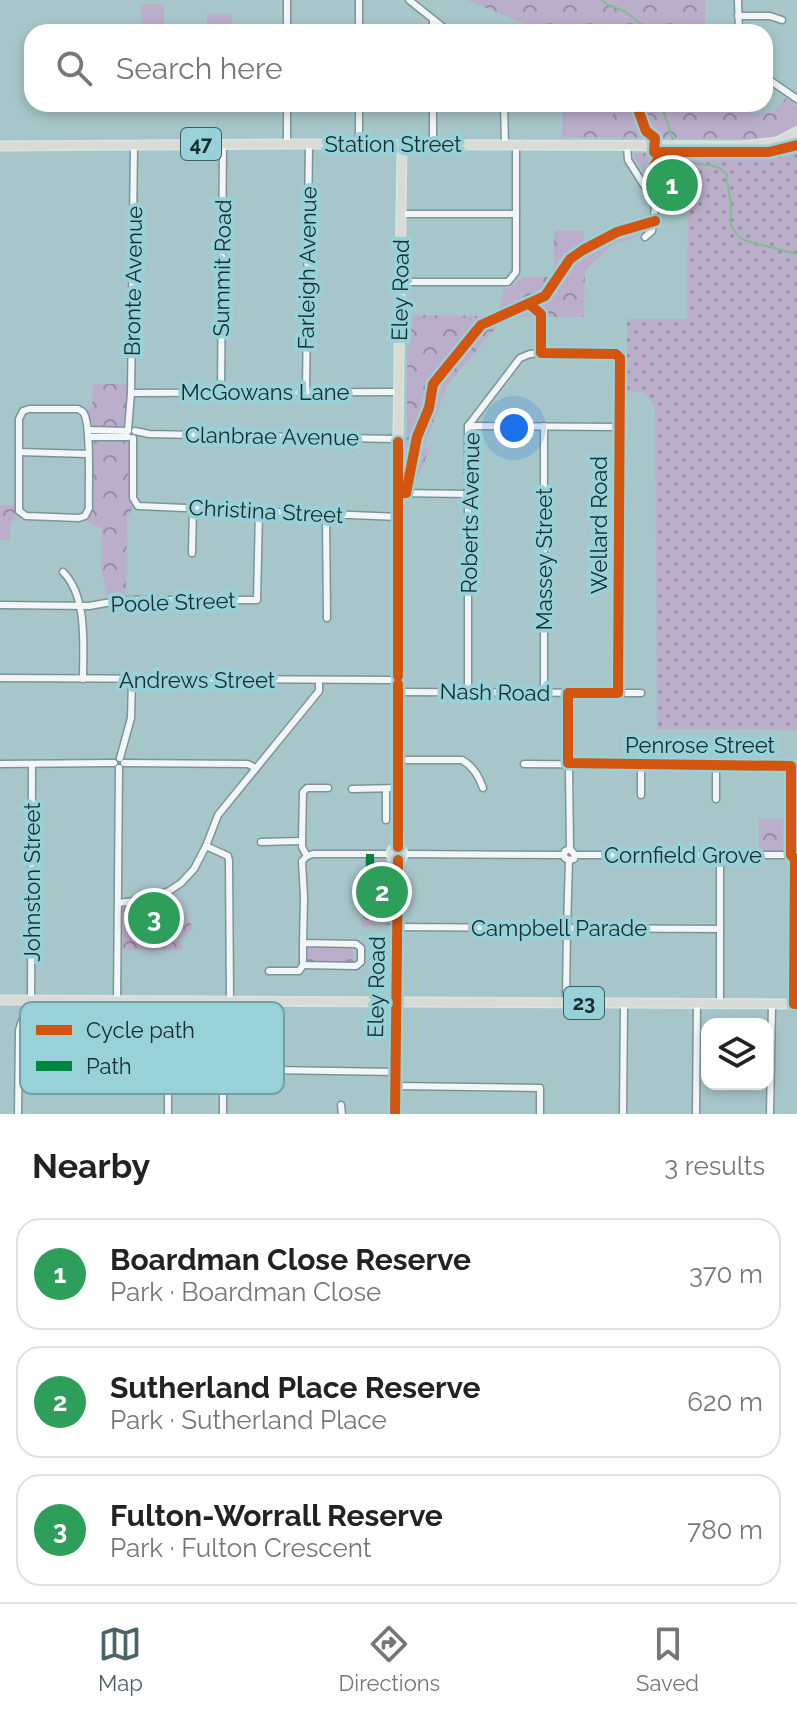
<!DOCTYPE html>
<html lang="en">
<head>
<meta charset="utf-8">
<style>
  body { margin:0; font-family:Raleway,sans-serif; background:#f6f6f6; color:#222 }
  .controls { position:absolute; right:24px; bottom:24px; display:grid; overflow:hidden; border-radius:16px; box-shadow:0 4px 12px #0003 }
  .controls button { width:72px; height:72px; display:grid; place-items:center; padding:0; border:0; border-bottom:2px solid #e0e0e0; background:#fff; color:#222; font:40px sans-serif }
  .you { position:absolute; left:514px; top:428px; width:28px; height:28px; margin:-20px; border:6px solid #fff; border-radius:50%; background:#1a73e8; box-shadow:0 0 0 12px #1a73e833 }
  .badge { display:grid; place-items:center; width:52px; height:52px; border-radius:50%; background:#496366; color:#fff; font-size:26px; font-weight:700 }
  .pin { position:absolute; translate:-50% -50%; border:4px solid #fff; box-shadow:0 2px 8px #0006 }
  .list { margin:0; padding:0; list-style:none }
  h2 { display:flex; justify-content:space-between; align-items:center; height:104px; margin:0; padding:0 32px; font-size:34px }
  h2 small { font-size:26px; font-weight:400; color:#767676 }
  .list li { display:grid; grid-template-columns:52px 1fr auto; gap:24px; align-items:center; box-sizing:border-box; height:112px; margin:0 16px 16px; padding:0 16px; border:2px solid #e0e0e0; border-radius:24px }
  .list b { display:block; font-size:30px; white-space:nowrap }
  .list p { margin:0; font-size:26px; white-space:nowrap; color:#767676 }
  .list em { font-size:26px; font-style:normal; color:#767676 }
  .icon { flex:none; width:44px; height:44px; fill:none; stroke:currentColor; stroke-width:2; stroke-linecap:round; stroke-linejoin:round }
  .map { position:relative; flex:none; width:797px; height:1114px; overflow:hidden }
  .search { position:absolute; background:#fff; box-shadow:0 4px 12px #0003; left:24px; right:24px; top:24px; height:88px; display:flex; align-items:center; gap:20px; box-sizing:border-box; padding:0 28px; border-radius:24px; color:#767676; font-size:30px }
  .sheet { height:488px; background:#fff }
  nav { display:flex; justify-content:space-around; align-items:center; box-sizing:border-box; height:112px; border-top:2px solid #e0e0e0; background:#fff; font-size:22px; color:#767676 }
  nav a { display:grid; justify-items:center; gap:4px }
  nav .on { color:#496366 }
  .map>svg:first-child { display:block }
</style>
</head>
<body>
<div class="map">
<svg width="797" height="1114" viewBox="0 0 797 1114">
  <defs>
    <pattern id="grass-dots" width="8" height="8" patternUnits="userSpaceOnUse" patternTransform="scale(2)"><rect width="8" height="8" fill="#baaeca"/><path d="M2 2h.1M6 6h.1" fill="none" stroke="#968ea4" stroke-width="1.8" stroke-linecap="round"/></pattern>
    <pattern id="park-crowns" width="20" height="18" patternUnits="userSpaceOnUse" patternTransform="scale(2)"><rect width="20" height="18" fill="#baaeca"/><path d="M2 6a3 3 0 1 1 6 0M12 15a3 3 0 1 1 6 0" fill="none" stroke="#968ea4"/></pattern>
  </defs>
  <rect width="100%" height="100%" fill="#a7c6c9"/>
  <path fill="url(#grass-dots)" d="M688,153H797V730L657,729L655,406L644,393L627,391V319H687Z"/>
  <g fill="url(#park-crowns)">
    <path d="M467,0H705V32H545Z"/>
    <path d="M786,98L797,106V125L779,136L769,139L562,137V104H741L753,113H772Z"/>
    <path d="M636,153H688V212L665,217L663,204L657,187L635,159L634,155Z"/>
    <path d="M652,213C649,225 642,226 638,236L612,245L585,271L584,317H505L448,384L423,448L430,449L414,485H406L408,315L497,316L504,289L515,284L522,277H551L554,265V230L584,231V243C600,244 607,232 620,225C629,219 642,217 652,213Z"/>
    <path d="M93,384H129V437L133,456L135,503L127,518L126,600L109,603L101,566L102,528L88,523V430L84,413L92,407Z"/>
    <path d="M0,505H15V521H10V540H0Z"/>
    <path d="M759,819H791V855L759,856Z"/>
    <path d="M373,860H384L391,866V925H368V927H361V918L373,917Z"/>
    <path d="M174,892L193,929L179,938L183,950H120L121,907L165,898Z"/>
    <path d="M308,946L353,947V963H307Z"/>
  </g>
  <g fill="#baaeca">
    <rect x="141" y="4" width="23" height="27"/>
    <rect x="207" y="14" width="25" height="18"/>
    <rect x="562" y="104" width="51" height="21"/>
  </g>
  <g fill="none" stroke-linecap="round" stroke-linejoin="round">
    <g stroke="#80be8e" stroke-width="2">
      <path d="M602,0L606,4L624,11L652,32"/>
      <path d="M661,104L674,143"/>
      <path d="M677,149C691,174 706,156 726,173L731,205L730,222L733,229L739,237L747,241L797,254"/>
    </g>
    <g stroke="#7c9498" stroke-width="9">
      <g id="minor">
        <path d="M287,0V32"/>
        <path d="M409,0L444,28L452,32"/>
        <path d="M738,0L739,32"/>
        <path d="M738,16H770L782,20"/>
        <path d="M359,32V0"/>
        <path d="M433,32V20"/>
        <path d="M765,77L797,99"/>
        <path d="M287,104V144"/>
        <path d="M433,104V144"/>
        <path d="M504,104L505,144"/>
        <path d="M784,139L787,147L797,145"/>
        <path d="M359,144V104"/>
        <path d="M627,145L628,160L652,198L655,208L652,231L645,237"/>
        <path d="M401,214H516"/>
        <path d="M400,282H508L516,272V144"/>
        <path d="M306,392L309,144"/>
        <path d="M131,393L399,392"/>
        <path d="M221,393L223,144"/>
        <path d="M29,409H78C79,410 82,411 83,412C92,422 88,491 89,508L85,516L79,518L26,516L19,511V419L23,411Z"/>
        <path d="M468,426L619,427"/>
        <path d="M544,426V692"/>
        <path d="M88,430L128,431"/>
        <path d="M128,430L131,393L134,144"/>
        <path d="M135,431L149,434L395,439"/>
        <path d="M89,437H128"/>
        <path d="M133,438V498L138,506L399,517"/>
        <path d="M19,452L88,454"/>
        <path d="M399,493L468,494"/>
        <path d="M326,514L327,618"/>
        <path d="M192,553L193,508"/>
        <path d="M63,572C88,597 83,646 83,679"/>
        <path d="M0,605L89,606L123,600H257L259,511"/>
        <path d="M0,678L394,680"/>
        <path d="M468,691V426L520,358L530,354L541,353L616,354L620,358L618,693"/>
        <path d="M398,692L641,693"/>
        <path d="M568,693L570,849"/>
        <path d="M120,758L131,718L132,680"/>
        <path d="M398,760H462C473,766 479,776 483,788"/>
        <path d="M124,763L248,764L255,768"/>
        <path d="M0,764L114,763"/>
        <path d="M524,764L791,766V855L795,859L794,1004"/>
        <path d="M641,764V795"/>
        <path d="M352,789L398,788"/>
        <path d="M716,799V765"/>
        <path d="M386,820V789"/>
        <path d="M261,842L302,841"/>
        <path d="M206,846L228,856L229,861L230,1001"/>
        <path d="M404,854L564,855L565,858L569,860L574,859L575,855L570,849L565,851L564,855"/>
        <path d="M575,855H791"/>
        <path d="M307,856L302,847V841L303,792L307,788H328"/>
        <path d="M307,856L313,854H391"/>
        <path d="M118,903L142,900L169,891L181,883L194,869L206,846L218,815L319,691V681"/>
        <path d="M367,915L370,913V854"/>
        <path d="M398,927L720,929"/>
        <path d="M303,943V965L356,966L361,962V948L356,944L303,943L304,897L302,861L307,856"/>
        <path d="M269,971H299L303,965"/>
        <path d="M31,1000L32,764"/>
        <path d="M117,1001L119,768"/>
        <path d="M149,1001L160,1013L172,1038"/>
        <path d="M566,1003L567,928L569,860"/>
        <path d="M720,1004V856"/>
        <path d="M175,1022L182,1017L215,1003"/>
        <path d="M168,1024V1001"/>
        <path d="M223,1049V1114"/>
        <path d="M272,1070L395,1072"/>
        <path d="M395,1086L540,1088V1114"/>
        <path d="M341,1105L342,1114"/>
        <path d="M18,1114L19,1030C24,1013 26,1008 44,1003"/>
        <path d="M168,1114V1082L172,1038L174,1033V1001"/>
        <path d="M623,1114L624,1004"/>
        <path d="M696,1114L697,1004"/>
        <path d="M770,1114L772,1004"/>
      </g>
    </g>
    <g stroke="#d7e5e7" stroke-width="11">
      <g id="major">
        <path d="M0,146L309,144L741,146L777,142L797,132"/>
        <path d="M398,436L402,144"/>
        <path d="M398,676V442"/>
        <path d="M398,847V684"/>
        <circle cx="397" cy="854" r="6"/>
        <path d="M0,1000L797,1004"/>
        <path d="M395,1114L398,860"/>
      </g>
    </g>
    <use href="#minor" stroke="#f2f6f7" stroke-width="6"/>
    <use href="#major" stroke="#dadbd5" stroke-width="8"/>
    <path stroke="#00873e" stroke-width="8" stroke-dasharray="16 8" stroke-linecap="butt" d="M367,915L370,913V854"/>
    <g stroke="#98d1d8" stroke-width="15">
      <g id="cycleway">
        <path d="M636,104L646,131L655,138L654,152H657L659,157L652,170L657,185L652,198"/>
        <path d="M657,152H769L797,145"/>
        <path d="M529,304L541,314V353L616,354L620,358L618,693H568V763L791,766V855L795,859L794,1004H797"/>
        <path d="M399,493H406L417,437L429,408L433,384L481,325L545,296L570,259L583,250L617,232L655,221"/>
        <path d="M398,676V442"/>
        <path d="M398,847V684"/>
        <path d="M395,1114L398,860"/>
      </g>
    </g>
    <use href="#cycleway" stroke="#d35510" stroke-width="10"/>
  </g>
  <g text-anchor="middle" stroke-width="8" stroke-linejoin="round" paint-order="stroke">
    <g fill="#98d1d8" stroke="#3d5f62" stroke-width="2">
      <rect x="181" y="128" width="40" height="32" rx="6"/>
      <rect x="564" y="987" width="40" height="32" rx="6"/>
    </g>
    <g font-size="20" font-weight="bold" fill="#162e30">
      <text x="201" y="151">47</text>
      <text x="584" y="1010">23</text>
    </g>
    <g font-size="22" fill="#162e30" stroke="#98d1d8">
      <text x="393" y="152">Station Street</text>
      <text transform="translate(222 268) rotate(-89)" y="8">Summit Road</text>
      <text transform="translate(307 268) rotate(-89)" y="8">Farleigh Avenue</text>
      <text transform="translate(133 281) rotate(-89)" y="8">Bronte Avenue</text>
      <text transform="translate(400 290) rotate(-89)" y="8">Eley Road</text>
      <text x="265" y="400">McGowans Lane</text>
      <text transform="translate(272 436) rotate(1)" y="8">Clanbrae Avenue</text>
      <text transform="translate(266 511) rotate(3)" y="8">Christina Street</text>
      <text transform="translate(470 513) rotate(-89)" y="8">Roberts Avenue</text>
      <text transform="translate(599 525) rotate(-90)" y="8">Wellard Road</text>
      <text transform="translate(544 559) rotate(-90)" y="8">Massey Street</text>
      <text transform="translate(173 602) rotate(-2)" y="8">Poole Street</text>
      <text x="197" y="688">Andrews Street</text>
      <text transform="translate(495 692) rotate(1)" y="8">Nash Road</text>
      <text x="700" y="753">Penrose Street</text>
      <text x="683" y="863">Cornfield Grove</text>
      <text transform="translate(32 882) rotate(-90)" y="8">Johnston Street</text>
      <text x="559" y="936">Campbell Parade</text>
      <text transform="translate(376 987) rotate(-89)" y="8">Eley Road</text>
    </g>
  </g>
  <rect x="20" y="1002" width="264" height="92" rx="12" fill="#98d1d8" stroke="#71a0a6" stroke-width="2"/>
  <rect x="36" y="1025" width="36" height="10" fill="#d35510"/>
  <rect x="36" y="1061" width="36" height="10" fill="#00873e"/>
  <g font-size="22" fill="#162e30">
    <text x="86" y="1038">Cycle path</text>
    <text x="86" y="1074">Path</text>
  </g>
</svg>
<div class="controls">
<button><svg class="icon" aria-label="layers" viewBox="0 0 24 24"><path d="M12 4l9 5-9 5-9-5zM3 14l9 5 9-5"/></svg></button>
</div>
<div class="you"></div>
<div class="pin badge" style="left:672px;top:185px;background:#2e9e5b">1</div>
<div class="pin badge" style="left:382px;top:892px;background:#2e9e5b">2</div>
<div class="pin badge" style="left:154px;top:918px;background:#2e9e5b">3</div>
<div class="search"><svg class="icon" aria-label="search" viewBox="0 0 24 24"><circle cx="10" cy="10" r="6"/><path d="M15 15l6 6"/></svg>Search here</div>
</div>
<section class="sheet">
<h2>Nearby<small>3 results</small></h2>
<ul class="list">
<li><span class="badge" style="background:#2e9e5b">1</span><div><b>Boardman Close Reserve</b><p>Park · Boardman Close</p></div><em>370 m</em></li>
<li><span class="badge" style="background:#2e9e5b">2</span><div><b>Sutherland Place Reserve</b><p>Park · Sutherland Place</p></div><em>620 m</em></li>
<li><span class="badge" style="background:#2e9e5b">3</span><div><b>Fulton-Worrall Reserve</b><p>Park · Fulton Crescent</p></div><em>780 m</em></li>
</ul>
</section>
<nav>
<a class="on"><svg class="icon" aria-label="map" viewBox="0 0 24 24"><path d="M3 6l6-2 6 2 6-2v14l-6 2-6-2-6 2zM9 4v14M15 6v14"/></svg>Map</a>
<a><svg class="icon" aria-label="directions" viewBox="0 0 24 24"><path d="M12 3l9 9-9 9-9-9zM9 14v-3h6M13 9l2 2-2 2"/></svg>Directions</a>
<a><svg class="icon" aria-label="saved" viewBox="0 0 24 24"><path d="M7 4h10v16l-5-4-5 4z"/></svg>Saved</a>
</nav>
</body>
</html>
